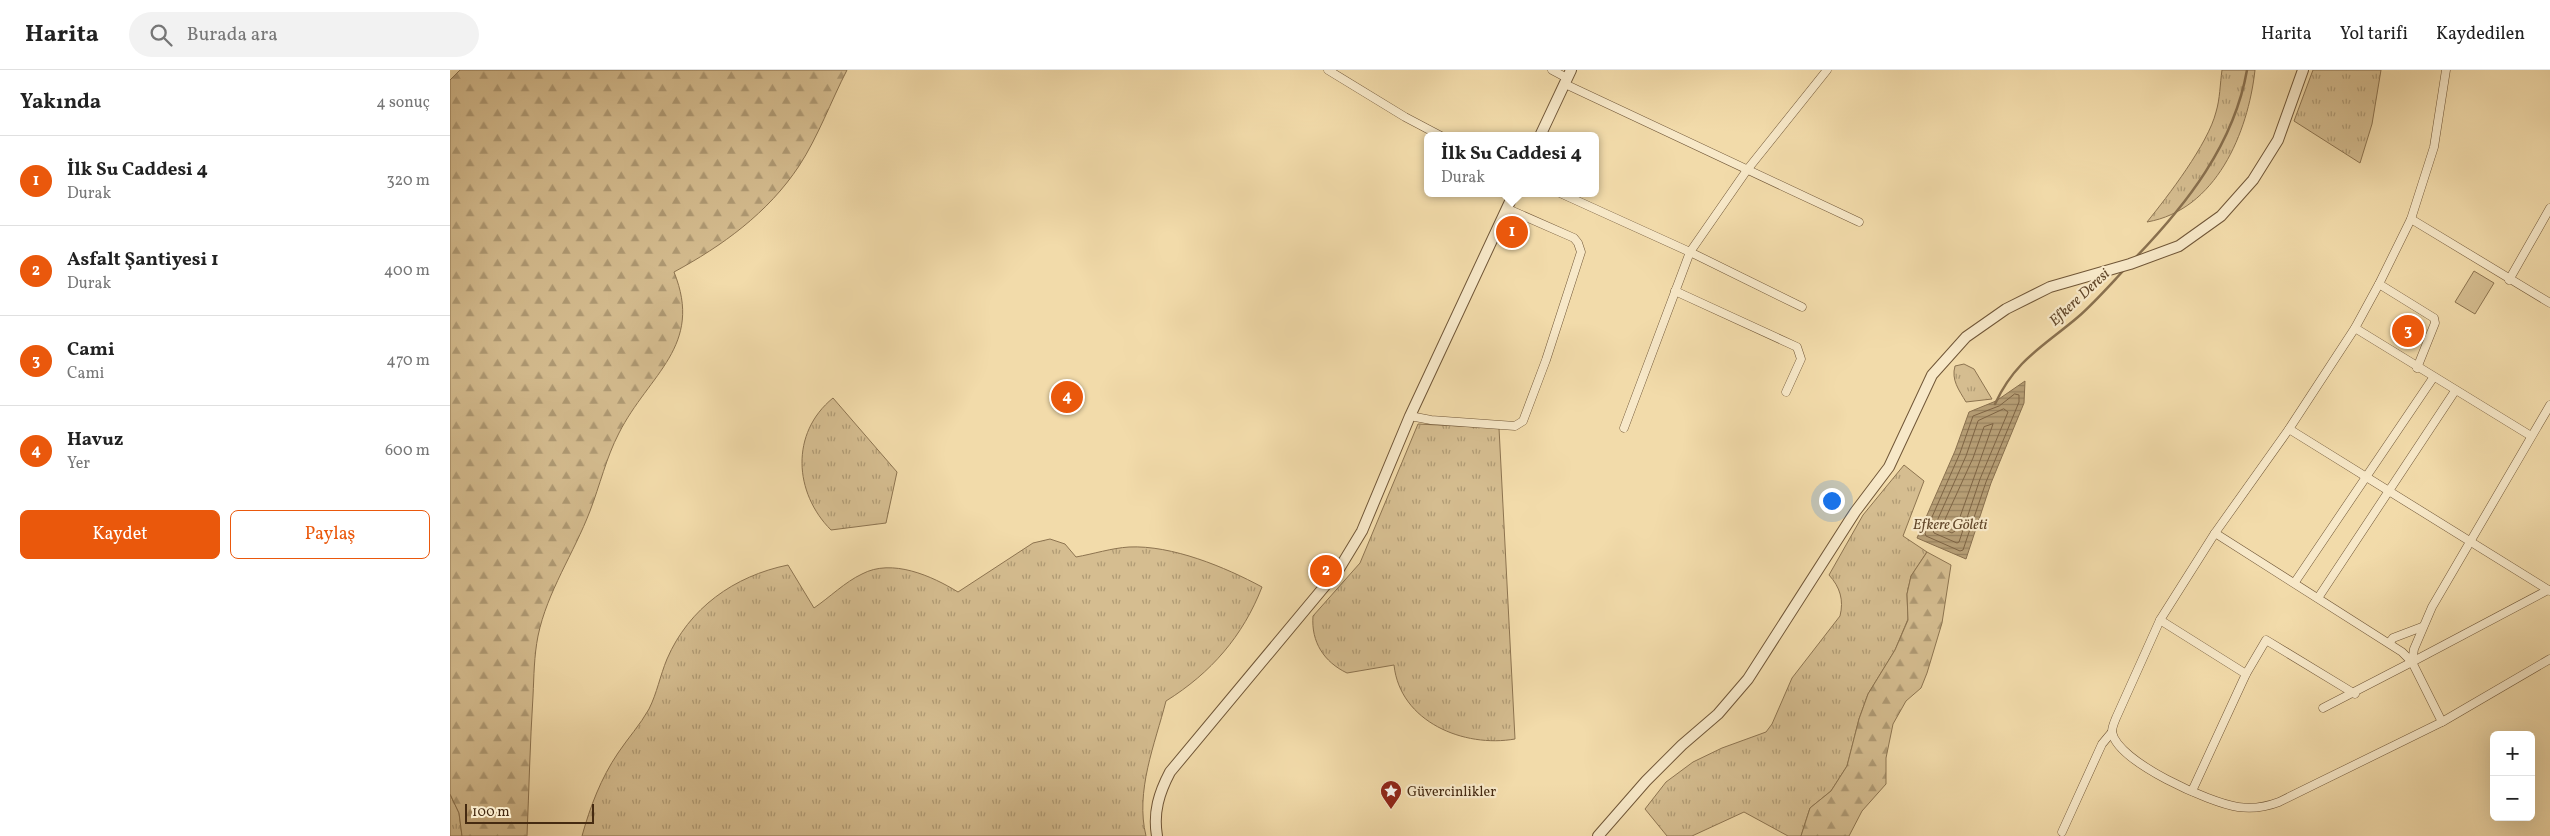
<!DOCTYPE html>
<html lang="tr">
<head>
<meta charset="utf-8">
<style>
  body { margin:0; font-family:Vollkorn,serif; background:#f2f2f2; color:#222 }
  .controls { position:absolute; right:15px; bottom:15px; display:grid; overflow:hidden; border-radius:8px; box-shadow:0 5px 20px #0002 }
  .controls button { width:45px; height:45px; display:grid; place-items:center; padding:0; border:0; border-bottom:1px solid #e0e0e0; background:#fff; color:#222; font:25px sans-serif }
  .scale { position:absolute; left:15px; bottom:12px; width:129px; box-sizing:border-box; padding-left:5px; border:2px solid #452a11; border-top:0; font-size:14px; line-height:18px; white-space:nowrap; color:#452a11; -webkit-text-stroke:4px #f7e8c8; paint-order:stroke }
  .you { position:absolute; left:1381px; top:430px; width:18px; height:18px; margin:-12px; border:4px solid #fff; border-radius:50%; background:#1a73e8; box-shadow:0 0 0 8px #1a73e833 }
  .badge { display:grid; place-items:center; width:32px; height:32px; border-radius:50%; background:#ea580c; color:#fff; font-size:16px; font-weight:700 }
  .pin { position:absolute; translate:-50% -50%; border:2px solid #fff; box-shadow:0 1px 5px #0006 }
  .popup { position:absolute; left:974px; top:62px; width:175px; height:65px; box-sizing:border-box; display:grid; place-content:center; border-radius:8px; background:#fff; filter:drop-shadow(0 1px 4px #0005); font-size:16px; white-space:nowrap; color:#767676 }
  .popup b { font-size:19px; color:#222 }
  .popup::after { content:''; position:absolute; left:50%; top:100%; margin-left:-10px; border:10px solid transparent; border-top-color:#fff }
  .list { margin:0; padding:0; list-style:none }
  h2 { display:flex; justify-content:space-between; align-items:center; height:65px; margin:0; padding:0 20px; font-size:21px }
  h2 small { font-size:16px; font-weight:400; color:#767676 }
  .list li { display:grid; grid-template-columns:32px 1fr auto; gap:15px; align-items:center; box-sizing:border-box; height:90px; padding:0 20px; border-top:1px solid #e0e0e0 }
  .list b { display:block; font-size:19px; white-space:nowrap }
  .list p { margin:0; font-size:16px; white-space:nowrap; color:#767676 }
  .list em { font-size:16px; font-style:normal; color:#767676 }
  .actions { display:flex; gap:10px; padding:15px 20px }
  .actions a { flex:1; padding:11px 0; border:1px solid #ea580c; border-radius:8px; text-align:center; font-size:18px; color:#ea580c }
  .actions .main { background:#ea580c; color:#fff }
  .icon { flex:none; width:28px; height:28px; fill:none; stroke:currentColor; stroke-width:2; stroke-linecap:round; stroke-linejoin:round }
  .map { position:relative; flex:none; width:2100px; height:766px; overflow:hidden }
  header { display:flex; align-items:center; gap:30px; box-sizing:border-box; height:70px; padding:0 25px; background:#fff; border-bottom:1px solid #e0e0e0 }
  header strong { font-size:24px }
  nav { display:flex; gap:28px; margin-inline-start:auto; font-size:18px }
  .search { width:350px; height:45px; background:#f2f2f2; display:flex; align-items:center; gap:12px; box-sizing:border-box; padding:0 18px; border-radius:28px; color:#767676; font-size:19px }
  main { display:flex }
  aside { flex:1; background:#fff }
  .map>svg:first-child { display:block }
</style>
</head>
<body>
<header>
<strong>Harita</strong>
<div class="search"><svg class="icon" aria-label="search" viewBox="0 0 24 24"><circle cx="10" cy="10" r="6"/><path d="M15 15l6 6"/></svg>Burada ara</div>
<nav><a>Harita</a><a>Yol tarifi</a><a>Kaydedilen</a></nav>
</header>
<main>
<aside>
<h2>Yakında<small>4 sonuç</small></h2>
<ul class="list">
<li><span class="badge">1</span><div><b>İlk Su Caddesi 4</b><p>Durak</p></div><em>320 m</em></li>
<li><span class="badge">2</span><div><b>Asfalt Şantiyesi 1</b><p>Durak</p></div><em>400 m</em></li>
<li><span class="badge">3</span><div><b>Cami</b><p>Cami</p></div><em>470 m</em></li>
<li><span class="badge">4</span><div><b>Havuz</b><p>Yer</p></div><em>600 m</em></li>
</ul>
<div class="actions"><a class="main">Kaydet</a><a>Paylaş</a></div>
</aside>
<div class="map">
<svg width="2100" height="766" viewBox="0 0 2100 766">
  <defs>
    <pattern id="grass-tufts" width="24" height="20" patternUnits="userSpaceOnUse" patternTransform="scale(1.25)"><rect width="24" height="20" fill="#d5bd90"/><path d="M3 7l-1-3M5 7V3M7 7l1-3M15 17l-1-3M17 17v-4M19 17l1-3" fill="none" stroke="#af9a74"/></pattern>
    <pattern id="forest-firs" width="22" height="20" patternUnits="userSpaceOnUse" patternTransform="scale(1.25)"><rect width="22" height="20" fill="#d5bd90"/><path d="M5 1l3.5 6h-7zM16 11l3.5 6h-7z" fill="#af9a74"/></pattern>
    <pattern id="water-rules" width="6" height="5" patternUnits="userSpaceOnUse" patternTransform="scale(1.25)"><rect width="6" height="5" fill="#b79f76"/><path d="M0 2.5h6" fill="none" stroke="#97825f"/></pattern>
  </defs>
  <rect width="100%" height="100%" fill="#f2dbaa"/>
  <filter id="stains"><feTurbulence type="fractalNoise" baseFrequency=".004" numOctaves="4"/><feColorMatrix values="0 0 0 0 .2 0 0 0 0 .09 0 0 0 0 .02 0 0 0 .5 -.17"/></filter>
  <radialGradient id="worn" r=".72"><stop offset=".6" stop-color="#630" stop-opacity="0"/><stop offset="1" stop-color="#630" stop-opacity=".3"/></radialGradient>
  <g fill="url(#grass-tufts)" stroke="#8d7450">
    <path d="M1772,0H1805C1798,63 1766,140 1697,152C1718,126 1758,74 1766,42C1770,29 1770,14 1772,0Z"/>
    <path d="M1863,0H1931L1922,54L1910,93L1844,51Z"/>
    <path d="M1514,294L1524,299L1542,329L1516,332C1509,320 1501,310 1505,296Z"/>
    <path d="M383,328L447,402L436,453L381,460C344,423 340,363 383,328Z"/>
    <path d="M968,354L1049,358L1065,669C1014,678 950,652 944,595L897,603C874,592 861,572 863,546L910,493Z"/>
    <path d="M1454,395L1474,411L1453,466L1477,482L1461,506L1457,524L1458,549L1445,580L1418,624L1409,649L1397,696L1381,721L1360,738L1351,766H1338L1294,742L1242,766H1217L1195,739L1216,712L1243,692L1272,678L1316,662L1322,654L1342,608L1390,546C1394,530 1390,517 1379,505L1413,445Z"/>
    <path d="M600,469L615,474L626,487C643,484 662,478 679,477C722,475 775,497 812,517C793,566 761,603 716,631C705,674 685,721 696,766H132C140,737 151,708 168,683C178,668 190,655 199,639C207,623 210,606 217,589C239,538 284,506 338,495L364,538C380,527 395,512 412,504C442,488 482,506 508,522L583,473Z"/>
    <path d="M0,724L9,743L12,766H0Z"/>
  </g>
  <g fill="url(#forest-firs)" stroke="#8d7450">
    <path d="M10,0H397C381,31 368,67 349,96C318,143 272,176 224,202C254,276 199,304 169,363C156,388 150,415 140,441C124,483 97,522 88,566C84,586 84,606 83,626C80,673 79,719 77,766H12L9,743L0,724V10Z"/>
    <path d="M1477,482L1501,495L1492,553L1477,603L1471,618L1456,631L1443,654L1436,688V714L1412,741L1399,766H1351L1360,738L1381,721L1397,696L1409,649L1418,624L1445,580L1458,550L1457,524L1461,506Z"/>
  </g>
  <path fill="#d5bd90" stroke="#8d7450" d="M2024,201L2044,213L2025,244L2005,232Z"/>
  <path fill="url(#water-rules)" stroke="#89704e" d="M1575,311L1574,333L1541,413L1516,489L1467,468L1505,381L1519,342L1546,331Z"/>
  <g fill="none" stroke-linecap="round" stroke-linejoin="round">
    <g stroke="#7e6444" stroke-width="1">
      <path d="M1565,324L1569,325V332L1536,412L1513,480L1510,481L1476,466L1475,463L1510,383L1523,346L1549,336Z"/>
      <path d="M1554,339L1558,342L1530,409L1509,472L1507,473L1484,463L1483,460L1516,386L1528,351Z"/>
      <path d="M1543,354L1505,461L1502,463L1493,459L1492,456L1523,388L1534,357Z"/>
    </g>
    <g stroke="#89704e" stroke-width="2.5">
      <path d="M1686,187C1737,134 1784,74 1797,0"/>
      <path d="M1545,334C1565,290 1594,276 1628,247C1644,233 1659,216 1674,200"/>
    </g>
    <g stroke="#705637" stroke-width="9">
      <g id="minor">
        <path d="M878,0L955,47L991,66"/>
        <path d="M1102,0L1117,8"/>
        <path d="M1996,0L1984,77L1961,149L1929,214L1905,258L1839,359L1765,463L1710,550L1666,648C1664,653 1662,657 1662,662C1667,692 1760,733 1788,737C1802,739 1816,737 1829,732L1992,652L2100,589"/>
        <path d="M1115,14L1409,152"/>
        <path d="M1110,123L1240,182L1352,237"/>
        <path d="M1961,149L2100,233"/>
        <path d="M2059,210L2100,138"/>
        <path d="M1929,214L1984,248L1985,253L1967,298"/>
        <path d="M1225,221L1347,277L1351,289L1336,322"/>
        <path d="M1905,258L2081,366"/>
        <path d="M960,346L981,350L1065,356L1073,351L1096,290L1131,182L1128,173L1124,168L1058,139"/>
        <path d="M1174,358L1240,182L1297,100L1377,0"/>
        <path d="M1839,359L2100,521"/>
        <path d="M1765,463L1952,582L1962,592L1992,652"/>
        <path d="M1845,512L1983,308"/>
        <path d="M1868,528L2005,321"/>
        <path d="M1710,550L1796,604"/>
        <path d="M1940,572L1943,568L1972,557"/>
        <path d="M1962,592L2098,520"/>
        <path d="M1873,638L1962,592L1964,579L1982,537L2100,335"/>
        <path d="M1742,721L1796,604L1816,570L1905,624"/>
        <path d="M1612,762L1652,674L1662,662"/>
      </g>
    </g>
    <g stroke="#705637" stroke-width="12">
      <g id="tertiary">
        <path d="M1090,66L1121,0"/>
        <path d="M707,766C703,742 709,723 720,702L889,499L912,461L960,346L1064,123"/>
        <path d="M1148,766L1196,711L1232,675L1268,644L1298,609L1405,442L1439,397L1482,305L1516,267L1556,239L1600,217L1680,194L1729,176L1771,146L1803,110L1828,70L1853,0"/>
      </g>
    </g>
    <use href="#minor" stroke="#f7e8c8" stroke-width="8"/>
    <use href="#tertiary" stroke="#f7e8c8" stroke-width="10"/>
  </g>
  <defs>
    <g id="sight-pin" transform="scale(1.125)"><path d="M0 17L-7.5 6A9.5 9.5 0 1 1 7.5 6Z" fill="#8f2418" stroke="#f7e8c8"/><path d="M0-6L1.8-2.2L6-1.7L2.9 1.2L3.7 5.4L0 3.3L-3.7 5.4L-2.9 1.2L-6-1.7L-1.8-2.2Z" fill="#fff"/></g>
  </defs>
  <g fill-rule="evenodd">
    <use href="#sight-pin" x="941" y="721"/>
  </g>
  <g text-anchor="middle" stroke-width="4.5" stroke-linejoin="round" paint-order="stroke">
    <g font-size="14" fill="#452a11" stroke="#f7e8c8" text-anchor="start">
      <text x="957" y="726">Güvercinlikler</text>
    </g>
    <g font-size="15" font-style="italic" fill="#62472a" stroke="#f7e8c8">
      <text transform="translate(1629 227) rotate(-43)" y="5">Efkere Deresi</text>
      <text x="1500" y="459">Efkere Göleti</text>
    </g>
  </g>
  <rect width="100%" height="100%" filter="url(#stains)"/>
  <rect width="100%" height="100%" fill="url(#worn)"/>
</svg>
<div class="controls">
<button>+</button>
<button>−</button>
</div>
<div class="scale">100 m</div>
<div class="you"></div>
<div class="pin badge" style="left:1062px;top:162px">1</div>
<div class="popup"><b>İlk Su Caddesi 4</b>Durak</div>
<div class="pin badge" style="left:876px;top:501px">2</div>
<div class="pin badge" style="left:1958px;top:261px">3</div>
<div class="pin badge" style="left:617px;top:327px">4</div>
</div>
</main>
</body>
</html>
